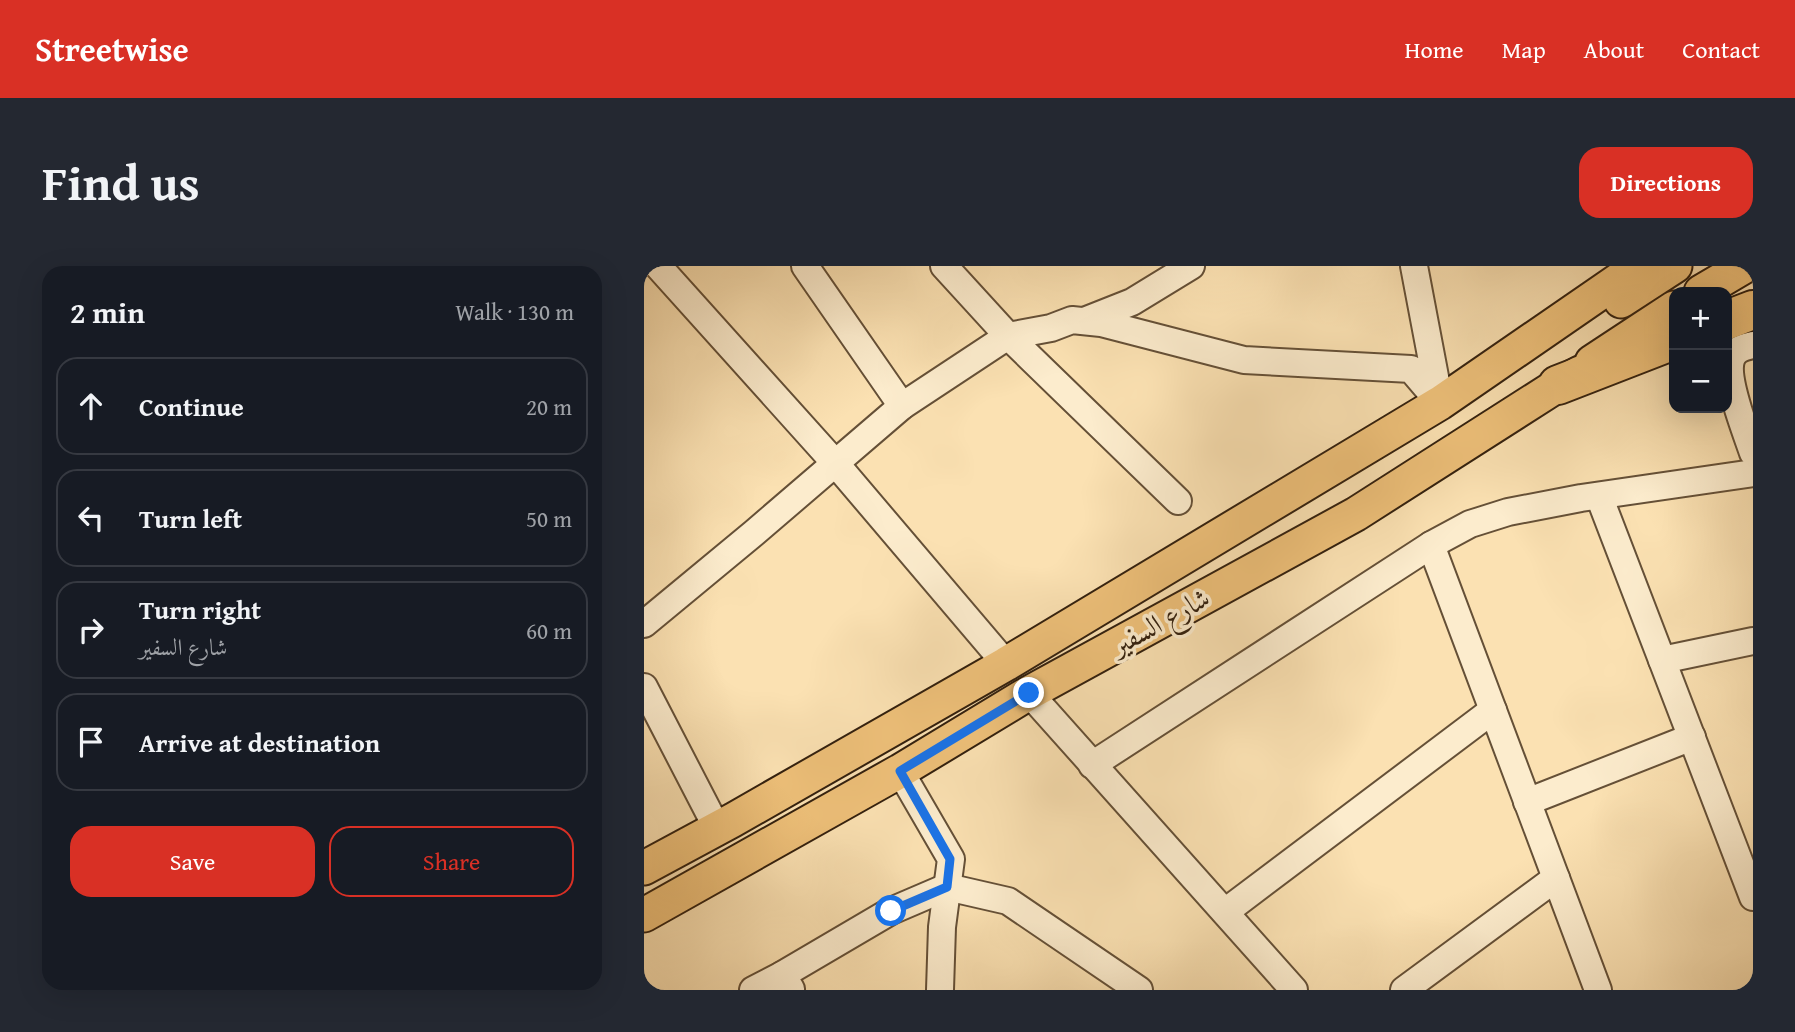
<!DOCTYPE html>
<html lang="en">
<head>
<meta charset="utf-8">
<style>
  body { margin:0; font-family:"Gentium Book Plus",Amiri,serif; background:#242831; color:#f1f3f6 }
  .controls { position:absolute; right:21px; top:21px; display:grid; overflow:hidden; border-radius:14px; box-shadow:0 7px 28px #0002 }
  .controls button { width:63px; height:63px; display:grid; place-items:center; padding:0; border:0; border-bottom:2px solid #363941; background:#171b24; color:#f1f3f6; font:35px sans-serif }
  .stop { position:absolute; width:21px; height:21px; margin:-16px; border:5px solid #1a73e8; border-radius:50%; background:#fff }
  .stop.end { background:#1a73e8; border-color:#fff; box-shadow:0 2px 7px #0008 }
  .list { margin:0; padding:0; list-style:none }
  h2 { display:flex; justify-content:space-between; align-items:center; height:91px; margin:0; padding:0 28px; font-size:30px }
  h2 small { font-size:23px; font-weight:400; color:#9ea1a6 }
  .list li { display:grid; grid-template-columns:46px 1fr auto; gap:21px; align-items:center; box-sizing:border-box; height:98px; margin:0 14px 14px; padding:0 14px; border:2px solid #363941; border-radius:21px }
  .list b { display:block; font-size:26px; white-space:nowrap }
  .list p { margin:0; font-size:23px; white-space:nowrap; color:#9ea1a6 }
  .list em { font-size:23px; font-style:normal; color:#9ea1a6 }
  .actions { display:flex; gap:14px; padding:21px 28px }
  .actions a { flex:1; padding:16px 0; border:2px solid #d93025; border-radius:21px; text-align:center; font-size:24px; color:#d93025 }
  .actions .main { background:#d93025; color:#fff }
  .icon { flex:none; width:38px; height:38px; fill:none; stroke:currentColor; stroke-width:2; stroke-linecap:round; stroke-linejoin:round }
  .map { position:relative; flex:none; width:1109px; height:724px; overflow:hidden; border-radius:21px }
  header { display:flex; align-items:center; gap:42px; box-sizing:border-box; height:98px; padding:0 35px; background:#d93025; color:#fff }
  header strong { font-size:33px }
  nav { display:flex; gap:38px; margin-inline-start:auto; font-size:24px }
  .intro { display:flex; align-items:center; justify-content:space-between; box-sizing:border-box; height:168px; padding:0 42px }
  h1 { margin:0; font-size:49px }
  .button { padding:18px 32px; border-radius:21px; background:#d93025; color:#fff; font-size:24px; font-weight:700 }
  main { display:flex; gap:42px; padding:0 42px }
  aside { flex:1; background:#171b24; border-radius:21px; box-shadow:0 7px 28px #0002 }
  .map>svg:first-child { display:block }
</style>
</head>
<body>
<header>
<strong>Streetwise</strong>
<nav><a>Home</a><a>Map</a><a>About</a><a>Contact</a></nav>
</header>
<div class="intro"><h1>Find us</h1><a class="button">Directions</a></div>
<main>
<aside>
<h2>2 min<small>Walk · 130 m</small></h2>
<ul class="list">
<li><svg class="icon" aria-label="ahead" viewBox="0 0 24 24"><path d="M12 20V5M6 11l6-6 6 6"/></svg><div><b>Continue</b></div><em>20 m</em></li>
<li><svg class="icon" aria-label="left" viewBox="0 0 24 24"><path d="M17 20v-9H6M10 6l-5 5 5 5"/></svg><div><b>Turn left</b></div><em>50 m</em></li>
<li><svg class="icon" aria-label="right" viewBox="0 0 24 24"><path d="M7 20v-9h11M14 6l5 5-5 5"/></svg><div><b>Turn right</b><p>شارع السفير</p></div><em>60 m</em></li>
<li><svg class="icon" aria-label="arrive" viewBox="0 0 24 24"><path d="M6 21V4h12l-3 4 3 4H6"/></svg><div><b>Arrive at destination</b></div></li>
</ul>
<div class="actions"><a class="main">Save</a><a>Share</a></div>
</aside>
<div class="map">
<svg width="1109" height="724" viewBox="0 0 1109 724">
  <rect width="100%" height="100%" fill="#fbe1b2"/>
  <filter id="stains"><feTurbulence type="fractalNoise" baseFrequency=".00286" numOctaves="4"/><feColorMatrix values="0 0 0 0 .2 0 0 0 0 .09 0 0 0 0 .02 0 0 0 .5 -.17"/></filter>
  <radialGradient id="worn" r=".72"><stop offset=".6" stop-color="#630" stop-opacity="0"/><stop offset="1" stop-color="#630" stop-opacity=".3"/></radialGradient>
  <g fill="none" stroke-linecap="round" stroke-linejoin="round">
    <g stroke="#655037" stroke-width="30">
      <g id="minor">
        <path d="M14,0L192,198L362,398"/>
        <path d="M161,0L258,140"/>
        <path d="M440,55L488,36L547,0"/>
        <path d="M1109,79C1100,81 1090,83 1087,94C1081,114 1102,166 1109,187"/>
        <path d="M955,230L1109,631"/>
        <path d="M534,235L364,70L407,62L428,54L457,57L600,94L767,103L796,137L770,0"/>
        <path d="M787,279L954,724"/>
        <path d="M0,358L110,267L258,140L364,70L300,0"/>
        <path d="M1018,394L1109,375"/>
        <path d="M0,421L73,562"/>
        <path d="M385,427L650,724"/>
        <path d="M448,499L787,279L826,258L864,246L937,232L1109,207"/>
        <path d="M256,505L307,593L298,661L296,724"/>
        <path d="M883,536L1048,471"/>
        <path d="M581,646L849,444"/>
        <path d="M138,709L247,645L303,621L364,635L495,724"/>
        <path d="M109,724L138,709L147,723"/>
        <path d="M760,724L912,612"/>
      </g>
    </g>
    <g stroke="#33200e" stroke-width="37">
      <g id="major">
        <path d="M1057,26L1101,0"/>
        <path d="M977,35L1031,0"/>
        <path d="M948,96L1030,42"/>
        <path d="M0,602L89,554L362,398L796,137L995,0"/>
        <path d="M0,649L256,505L385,427L712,248L914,119L936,107"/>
      </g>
    </g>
    <g stroke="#33200e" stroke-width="42">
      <g id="highway">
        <path d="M1083,54L1109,44"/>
        <path d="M914,119L1030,74"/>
      </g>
    </g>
    <use href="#minor" stroke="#fceccd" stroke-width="26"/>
    <use href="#major" stroke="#eec079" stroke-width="33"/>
    <use href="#highway" stroke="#eec079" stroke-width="38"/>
  </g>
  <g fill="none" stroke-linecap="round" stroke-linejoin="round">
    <path stroke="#1a73e8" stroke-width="9" d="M247,645L303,621L306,593L256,505L385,427"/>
  </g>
  <g text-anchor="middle" stroke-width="7" stroke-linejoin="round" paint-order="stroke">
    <g font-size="28" fill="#33200e" stroke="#fceccd">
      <text transform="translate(516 355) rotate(-29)" y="10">شارع السفير</text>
    </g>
  </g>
  <rect width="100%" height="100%" filter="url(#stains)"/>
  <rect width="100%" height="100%" fill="url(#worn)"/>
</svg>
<div class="controls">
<button>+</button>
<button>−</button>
</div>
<div class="stop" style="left:247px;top:645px"></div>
<div class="stop end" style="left:385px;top:427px"></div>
</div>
</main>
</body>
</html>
